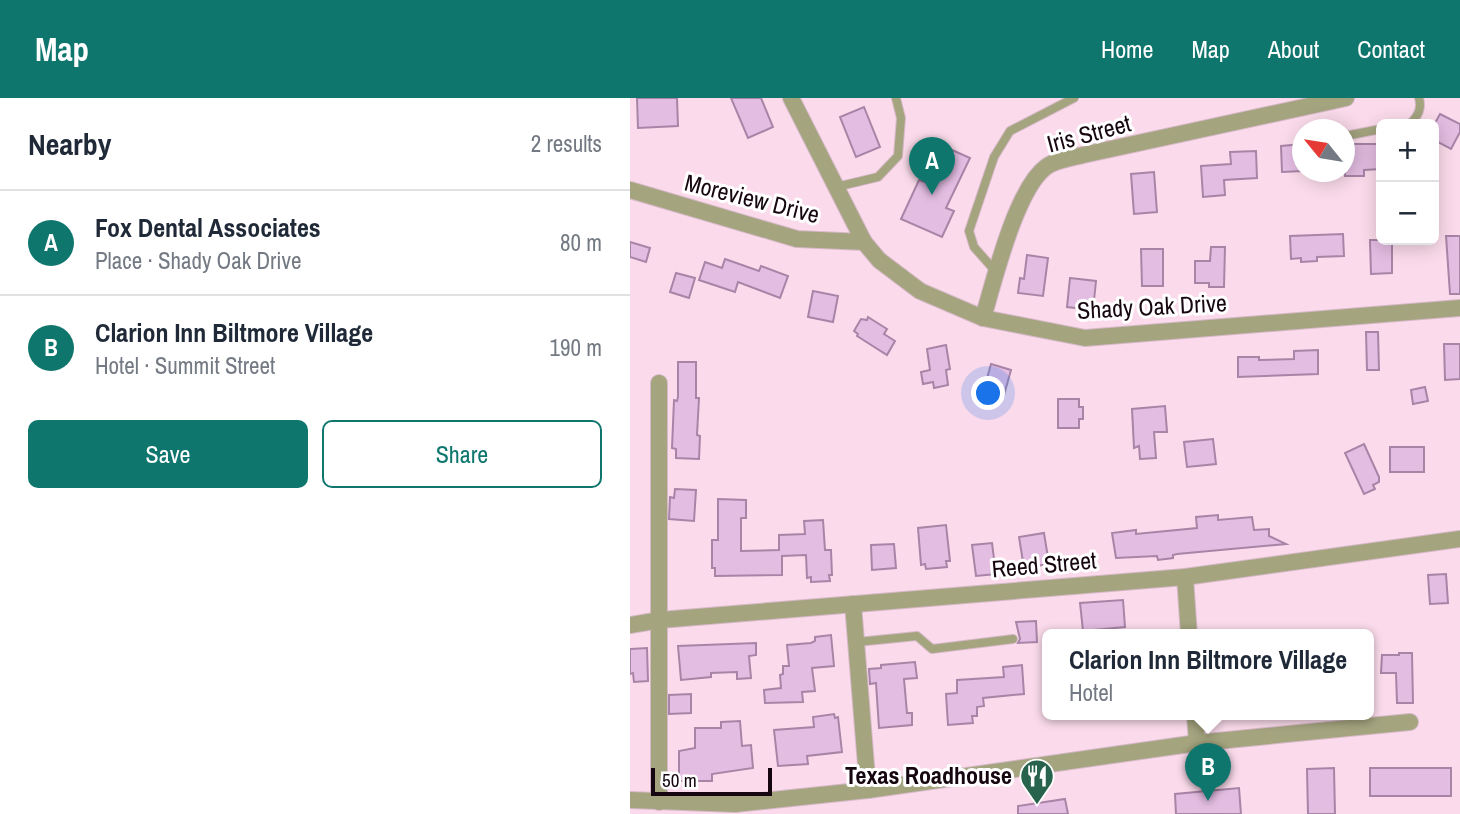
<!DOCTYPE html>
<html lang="en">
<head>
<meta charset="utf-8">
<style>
  body { margin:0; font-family:"Archivo Narrow",sans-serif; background:#f2f2f3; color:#1f2937 }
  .controls { position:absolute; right:21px; top:21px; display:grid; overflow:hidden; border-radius:10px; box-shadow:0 4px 18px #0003 }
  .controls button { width:63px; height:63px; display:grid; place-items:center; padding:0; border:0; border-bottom:2px solid #e0e1e3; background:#fff; color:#1f2937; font:35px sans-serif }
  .compass { position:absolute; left:662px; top:21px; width:63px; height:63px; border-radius:50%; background:#fff; box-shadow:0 4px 18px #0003; rotate:300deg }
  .scale { position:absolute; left:21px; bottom:18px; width:121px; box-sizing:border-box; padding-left:7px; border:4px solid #16060f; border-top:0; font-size:19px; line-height:24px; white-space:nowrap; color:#16060f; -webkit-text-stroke:5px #fff; paint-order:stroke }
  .you { position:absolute; left:359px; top:296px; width:24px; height:24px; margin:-18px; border:5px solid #fff; border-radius:50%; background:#1a73e8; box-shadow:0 0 0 10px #1a73e833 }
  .badge { display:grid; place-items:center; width:46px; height:46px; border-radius:50%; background:#0f766e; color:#fff; font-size:23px; font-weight:700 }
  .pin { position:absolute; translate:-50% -58px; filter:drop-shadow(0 2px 4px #0008) }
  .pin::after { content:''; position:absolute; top:37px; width:24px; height:21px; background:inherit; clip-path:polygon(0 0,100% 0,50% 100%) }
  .popup { position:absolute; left:412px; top:531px; width:332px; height:91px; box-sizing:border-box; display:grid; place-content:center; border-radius:10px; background:#fff; filter:drop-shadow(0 2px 5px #0005); font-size:23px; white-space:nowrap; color:#747a83 }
  .popup b { font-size:26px; color:#1f2937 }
  .popup::after { content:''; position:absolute; left:50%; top:100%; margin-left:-14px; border:14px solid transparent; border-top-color:#fff }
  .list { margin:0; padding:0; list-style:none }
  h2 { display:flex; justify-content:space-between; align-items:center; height:91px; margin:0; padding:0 28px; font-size:30px }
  h2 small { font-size:23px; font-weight:400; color:#747a83 }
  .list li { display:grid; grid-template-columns:46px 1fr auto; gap:21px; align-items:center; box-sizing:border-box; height:105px; padding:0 28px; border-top:2px solid #e0e1e3 }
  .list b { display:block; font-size:26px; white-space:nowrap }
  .list p { margin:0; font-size:23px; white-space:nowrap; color:#747a83 }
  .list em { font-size:23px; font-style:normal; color:#747a83 }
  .actions { display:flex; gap:14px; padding:21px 28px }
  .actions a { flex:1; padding:16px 0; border:2px solid #0f766e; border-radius:10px; text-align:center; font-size:24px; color:#0f766e }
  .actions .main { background:#0f766e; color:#fff }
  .map { position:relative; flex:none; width:830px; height:716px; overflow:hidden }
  header { display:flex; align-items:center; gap:42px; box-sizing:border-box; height:98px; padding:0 35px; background:#0f766e; color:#fff }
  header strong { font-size:33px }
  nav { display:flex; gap:38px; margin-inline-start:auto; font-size:24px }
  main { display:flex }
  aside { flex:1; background:#fff }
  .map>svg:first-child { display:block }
</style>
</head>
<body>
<header>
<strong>Map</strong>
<nav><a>Home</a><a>Map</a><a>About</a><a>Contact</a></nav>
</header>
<main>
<aside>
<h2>Nearby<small>2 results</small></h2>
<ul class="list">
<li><span class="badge">A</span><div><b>Fox Dental Associates</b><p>Place · Shady Oak Drive</p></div><em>80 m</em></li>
<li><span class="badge">B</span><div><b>Clarion Inn Biltmore Village</b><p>Hotel · Summit Street</p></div><em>190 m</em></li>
</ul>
<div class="actions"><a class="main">Save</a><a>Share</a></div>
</aside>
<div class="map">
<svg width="830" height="716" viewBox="0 0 830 716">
  <rect width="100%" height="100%" fill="#fbdbeb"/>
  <g fill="#e4bde3" stroke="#a884a7" stroke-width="2">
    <path d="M7,0H47L48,28L8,30Z"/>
    <path d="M101,0H131L143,29L118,40Z"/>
    <path d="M234,9L250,49L226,59L210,19Z"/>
    <path d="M810,16L830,26V34L821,51L804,42V27Z"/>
    <path d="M673,46V73L652,74L651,48Z"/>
    <path d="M715,46H751V71L734,72V78H715Z"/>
    <path d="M311,47L340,60L316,110L324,113L312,139L271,121L289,82L295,84Z"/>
    <path d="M626,53L627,80L594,82L595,97L573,99L571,68L601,66L600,54Z"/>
    <path d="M524,74L527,114L504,116L501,76Z"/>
    <path d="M713,136L714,158L687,159V163L671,164V160L661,161L660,138Z"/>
    <path d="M816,138H830V196H820Z"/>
    <path d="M740,142H759V146H762V175L741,176Z"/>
    <path d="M0,144L20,150L16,164L0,159Z"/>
    <path d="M581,149H595L594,189H579V185H565V163H580Z"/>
    <path d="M511,151H533V188H512Z"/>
    <path d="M397,157L418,160L413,198L388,195L390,180L394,181Z"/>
    <path d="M95,161L129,173L131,168L158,178L150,200L108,184L105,194L69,182L75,164L92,170Z"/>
    <path d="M46,175L65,180L59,200L40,194Z"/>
    <path d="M440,180L466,183L463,212L437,209Z"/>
    <path d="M183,193L208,198L203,224L178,219Z"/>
    <path d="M238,219L257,231L254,236L265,243L257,257L227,238L228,236L224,233L231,221L237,222Z"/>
    <path d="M736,234H748L749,272H737Z"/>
    <path d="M814,246H830V281L815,282Z"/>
    <path d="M316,247L320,271L316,272L318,287L304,290L303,284L293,286L291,274L300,272L297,251Z"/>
    <path d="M688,252V276L608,279V259H629V262L664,261V253Z"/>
    <path d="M48,264H66V300H69L67,337L70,338L69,361L46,360V351L42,350L44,302L47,303L48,299Z"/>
    <path d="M361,266L381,272L374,297L354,291Z"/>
    <path d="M795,289L798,303L783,306L781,292Z"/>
    <path d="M428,301H449V309H453V321H449V330H428Z"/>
    <path d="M535,308L537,334H524L526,360L510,361L509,348L504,350L502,311Z"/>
    <path d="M583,341L586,366L557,369L554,344Z"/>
    <path d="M734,346L749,379V384L743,387L745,391L734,396L715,355Z"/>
    <rect x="760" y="349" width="34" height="25"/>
    <path d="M45,391L66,392L64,423L39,421L40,399L44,400Z"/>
    <path d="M88,401L116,402V420H111V453L149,452V437L175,436L174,423L193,422L195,452H201L202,477H199L200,483L181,484V479L177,480L176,457L152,458V477L85,478V470H82V442H88Z"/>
    <path d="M588,417V422L622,419L624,432L639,431V438L656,446L547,456L543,457V460L528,462L527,458L486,460L482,435L506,432V436L567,430L566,419Z"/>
    <path d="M316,427L320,463H316L317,469L296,471L295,466L291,467L288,430Z"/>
    <path d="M414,435L419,466L394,470L389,439Z"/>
    <path d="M362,445L366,476L346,478L342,447Z"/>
    <path d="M264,446L266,470L242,472L241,447Z"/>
    <path d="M816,476L818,505L800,506L798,477Z"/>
    <path d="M493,502L495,529L453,533L450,505Z"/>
    <path d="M406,523L407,544L388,545L390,541L386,524Z"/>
    <path d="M201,537L204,568L182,570L185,593L172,594L173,604L135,605L134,592L151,590L150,577L153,576V568H159L157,547L181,545L185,543V539Z"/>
    <path d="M126,545V557L119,558L121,580L107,581V574L81,575V579L51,582L48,548Z"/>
    <path d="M17,550L18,583L4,584L3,575L0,576V551Z"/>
    <path d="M769,555H782L783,605H767L766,575H751L752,557H769Z"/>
    <path d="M285,564L287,580L274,581L277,615H282V627L249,630L246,585L240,586L239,571L251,570V567Z"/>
    <path d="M392,567L394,596L353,600L354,608L347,609V618H342L343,625L318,627L316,596L327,595V582L374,579L373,569Z"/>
    <path d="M61,596V615L39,616V597Z"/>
    <path d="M204,616L205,620L208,619L212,654L177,658L178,666L148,668L144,632L184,629L183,619Z"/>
    <path d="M110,623L112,648L121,647L123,670L82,676V683H49V653L65,650V630H91V624Z"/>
    <path d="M704,670L705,716H678L677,671Z"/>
    <rect x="740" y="670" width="81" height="28"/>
    <path d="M609,690L611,716H546L545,696Z"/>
    <path d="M435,701L438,716H388V708Z"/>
  </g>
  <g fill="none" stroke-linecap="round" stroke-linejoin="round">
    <g stroke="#d6b9c8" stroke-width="10">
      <g id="service">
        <path d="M780,26C788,18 792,11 789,0"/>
        <path d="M715,38L751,31"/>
        <path d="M206,89L248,79L268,58L271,20L266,0"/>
        <path d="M367,175L344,149L339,133L364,59L380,33L444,0"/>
        <path d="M227,544L287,538L302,551L383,541"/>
      </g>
    </g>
    <g stroke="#d6b9c8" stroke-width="18">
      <g id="minor">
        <path d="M161,0L234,144L249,162L290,193L353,220L455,240L830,210"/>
        <path d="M0,92L167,141L234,144"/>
        <path d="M353,220C364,183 386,91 416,69C425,62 442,60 453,57L716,0"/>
        <path d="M29,285V704"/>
        <path d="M555,479L559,537"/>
        <path d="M223,506L238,692"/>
        <path d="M0,527L30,522L555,479L830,441"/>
        <path d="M565,617L567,645"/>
        <path d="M0,702L105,706L238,692L567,645L780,624"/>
      </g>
    </g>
    <use href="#service" stroke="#a4a47f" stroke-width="8"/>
    <use href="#minor" stroke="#a4a47f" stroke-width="16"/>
  </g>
  <defs>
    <g id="restaurant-pin" transform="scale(1.75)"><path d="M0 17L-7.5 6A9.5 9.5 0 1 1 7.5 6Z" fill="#27634d" stroke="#fff"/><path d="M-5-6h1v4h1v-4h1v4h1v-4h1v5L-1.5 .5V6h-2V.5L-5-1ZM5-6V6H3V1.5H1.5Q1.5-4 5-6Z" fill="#fff"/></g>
  </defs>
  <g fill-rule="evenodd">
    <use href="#restaurant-pin" x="407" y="678"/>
  </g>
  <g text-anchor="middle" stroke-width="6" stroke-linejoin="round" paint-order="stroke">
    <g font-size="24" fill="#16060f" stroke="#fff">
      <text transform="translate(459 36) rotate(-15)" y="8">Iris Street</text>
      <text transform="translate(122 101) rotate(14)" y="8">Moreview Drive</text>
      <text transform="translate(522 209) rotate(-3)" y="8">Shady Oak Drive</text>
      <text transform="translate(414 467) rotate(-5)" y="8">Reed Street</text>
    </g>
    <g font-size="24" font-weight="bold" fill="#16060f" stroke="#fff" text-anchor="end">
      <text x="382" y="686">Texas Roadhouse</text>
    </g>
  </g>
</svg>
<div class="controls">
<button>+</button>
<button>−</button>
</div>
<svg class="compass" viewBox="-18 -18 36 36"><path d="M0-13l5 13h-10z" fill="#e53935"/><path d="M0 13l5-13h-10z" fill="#747a83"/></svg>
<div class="scale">50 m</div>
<div class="you"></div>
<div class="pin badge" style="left:302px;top:97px">A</div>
<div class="pin badge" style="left:578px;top:703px">B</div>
<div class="popup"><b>Clarion Inn Biltmore Village</b>Hotel</div>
</div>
</main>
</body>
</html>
